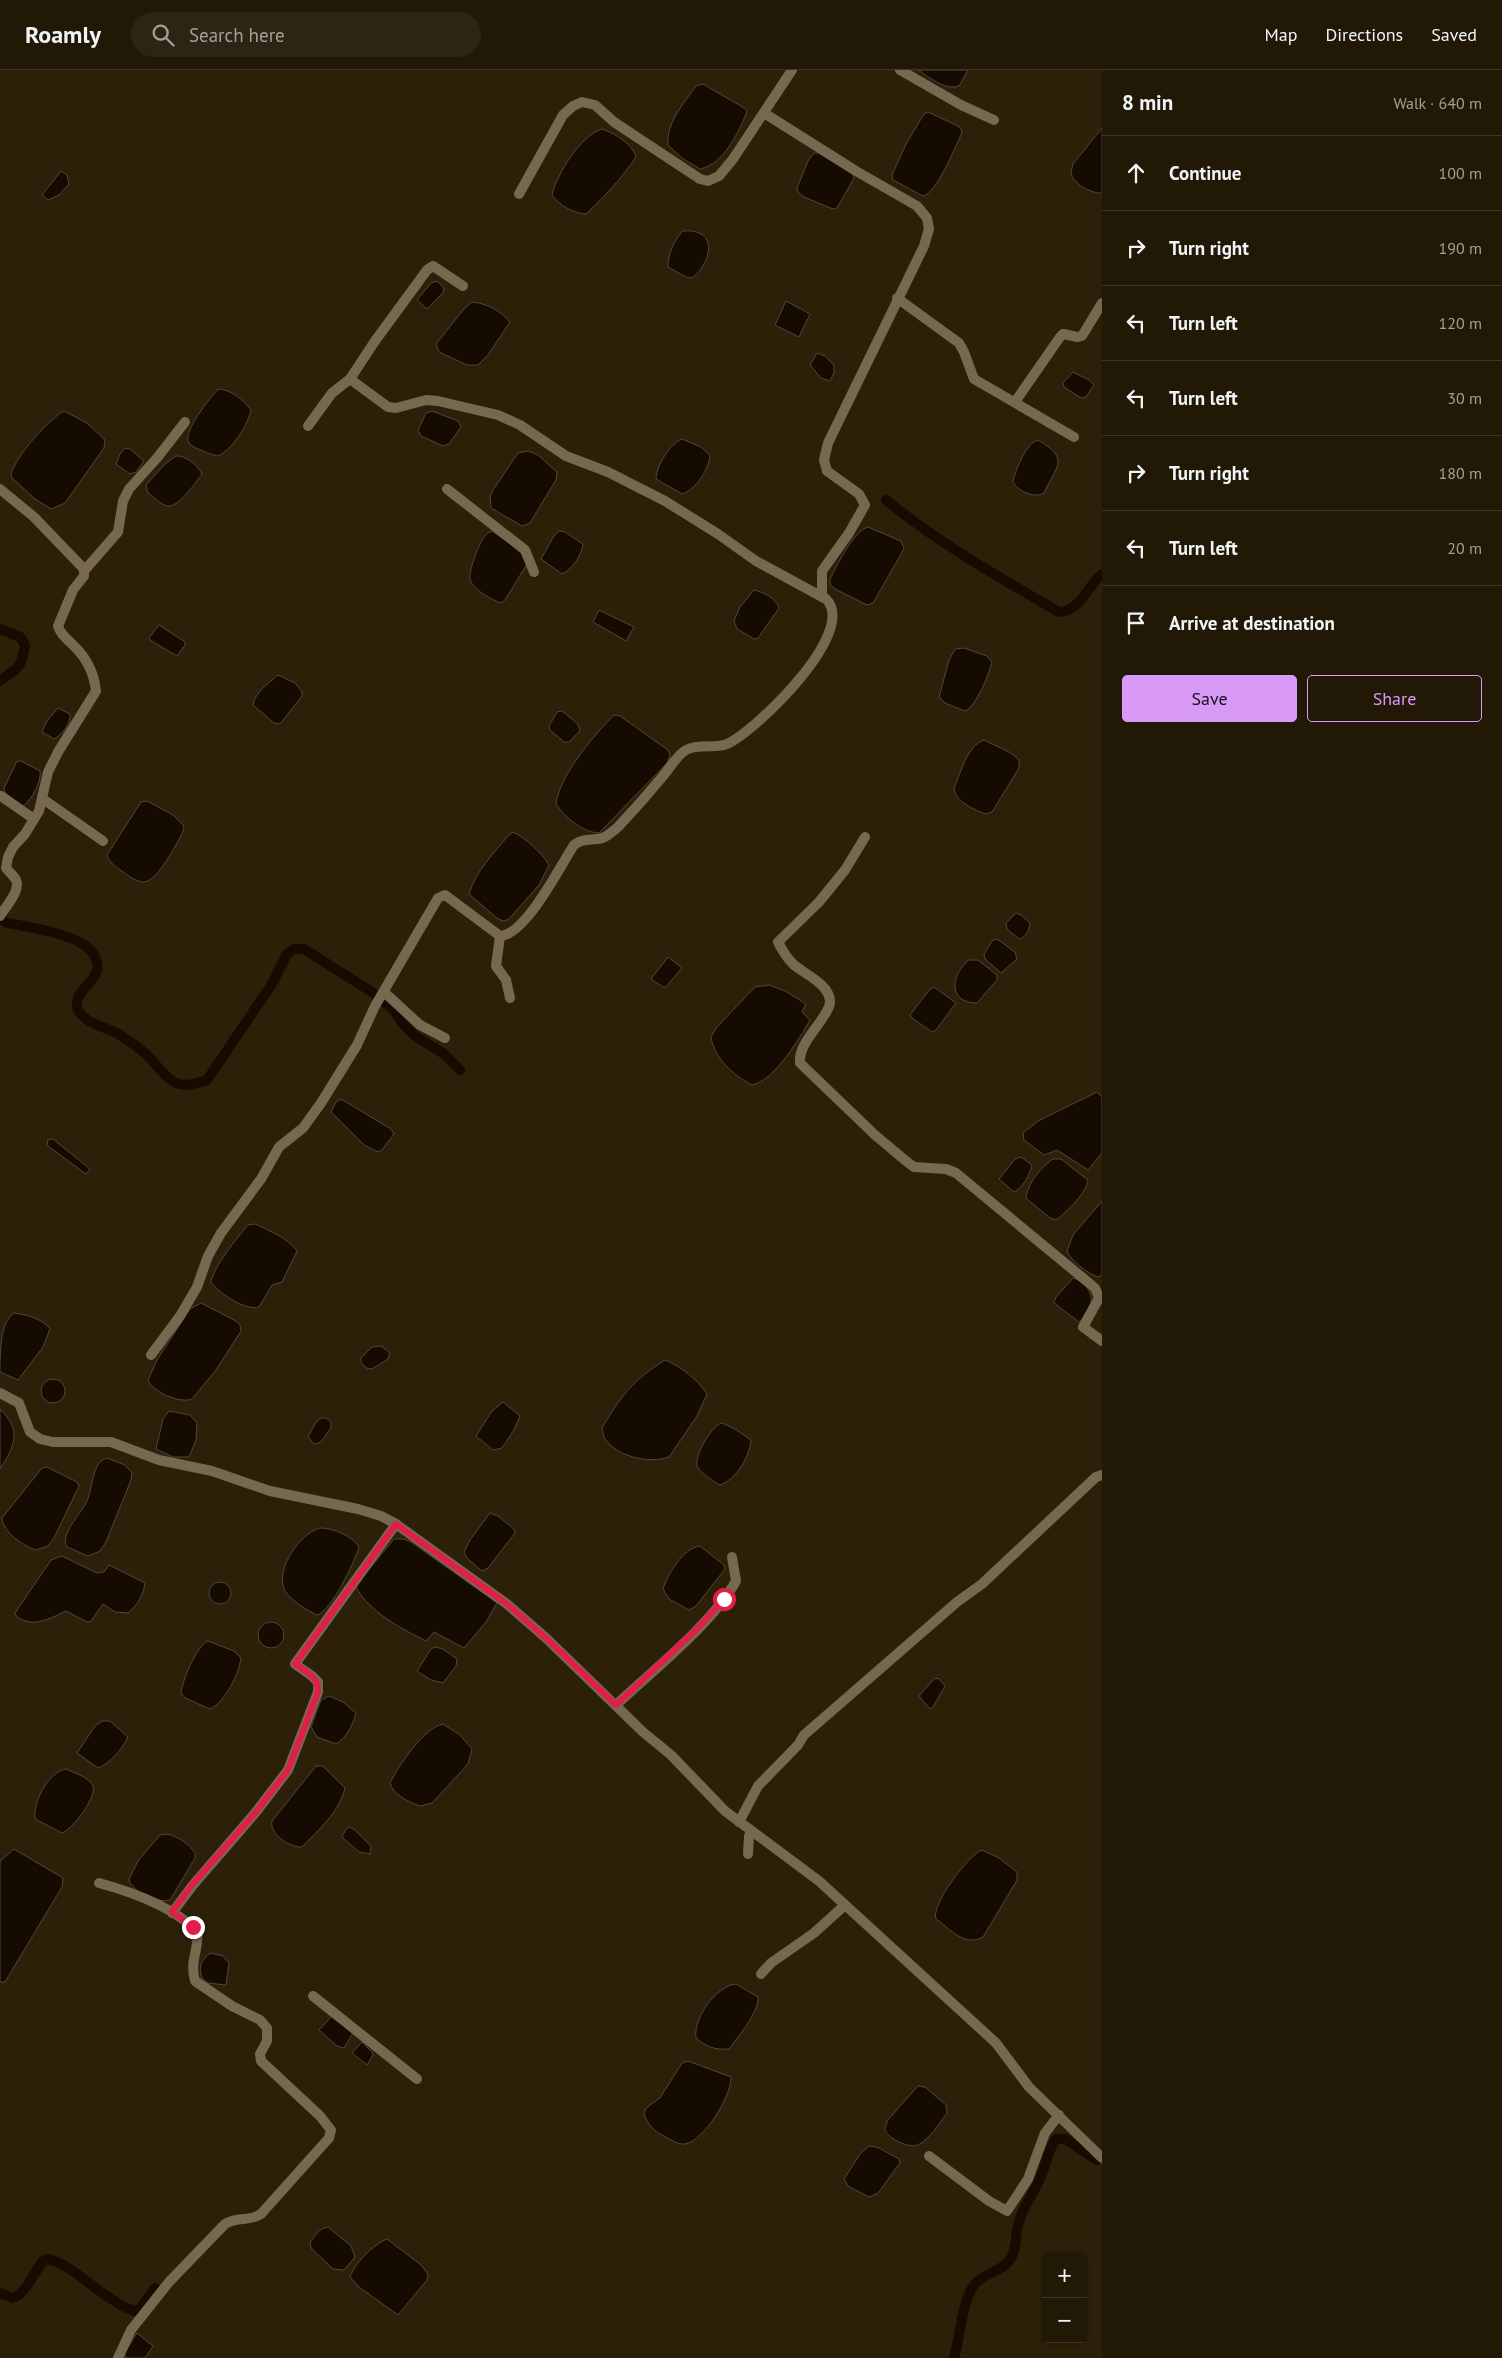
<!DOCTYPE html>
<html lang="en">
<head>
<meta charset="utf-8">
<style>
  body { margin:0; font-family:"PT Sans",sans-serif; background:#2d2514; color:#f1f3f6 }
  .controls { position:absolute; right:15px; bottom:15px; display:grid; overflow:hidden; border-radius:5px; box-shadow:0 1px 4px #0004 }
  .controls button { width:45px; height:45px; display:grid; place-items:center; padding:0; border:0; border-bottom:1px solid #3e3728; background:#211806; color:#f1f3f6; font:25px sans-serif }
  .stop { position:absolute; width:15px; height:15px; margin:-11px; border:4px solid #e11d48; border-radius:50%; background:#fff }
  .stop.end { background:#e11d48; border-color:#fff; box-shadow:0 1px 5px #0008 }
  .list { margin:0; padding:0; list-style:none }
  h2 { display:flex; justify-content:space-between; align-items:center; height:65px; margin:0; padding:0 20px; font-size:21px }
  h2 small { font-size:16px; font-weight:400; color:#a2a09b }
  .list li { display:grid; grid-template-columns:32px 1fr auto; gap:15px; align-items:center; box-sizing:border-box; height:75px; padding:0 20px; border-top:1px solid #3e3728 }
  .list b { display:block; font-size:19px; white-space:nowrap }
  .list em { font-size:16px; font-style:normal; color:#a2a09b }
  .actions { display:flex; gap:10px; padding:15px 20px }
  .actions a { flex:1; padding:11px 0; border:1px solid #d99af7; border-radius:5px; text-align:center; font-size:18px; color:#d99af7 }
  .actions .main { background:#d99af7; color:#111 }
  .icon { flex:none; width:28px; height:28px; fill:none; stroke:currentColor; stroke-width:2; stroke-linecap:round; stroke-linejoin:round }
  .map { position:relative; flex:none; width:1102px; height:2288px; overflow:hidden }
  header { display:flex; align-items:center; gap:30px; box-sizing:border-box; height:70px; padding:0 25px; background:#211806; border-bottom:1px solid #3e3728 }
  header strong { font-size:24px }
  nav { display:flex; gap:28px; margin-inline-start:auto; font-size:18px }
  .search { width:350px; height:45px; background:#2d2514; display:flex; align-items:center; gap:12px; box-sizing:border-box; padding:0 18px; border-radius:28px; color:#a2a09b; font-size:19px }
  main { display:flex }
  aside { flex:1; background:#211806 }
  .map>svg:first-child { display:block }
</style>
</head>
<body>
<header>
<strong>Roamly</strong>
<div class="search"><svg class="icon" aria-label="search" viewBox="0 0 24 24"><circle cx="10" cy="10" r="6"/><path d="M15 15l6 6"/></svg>Search here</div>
<nav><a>Map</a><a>Directions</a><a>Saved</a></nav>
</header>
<main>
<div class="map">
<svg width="1102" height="2288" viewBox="0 0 1102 2288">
  <rect width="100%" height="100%" fill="#2c2008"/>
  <g fill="#150b00" stroke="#51473b">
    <path d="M918,0H968L959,16C945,21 929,7 918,0Z"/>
    <path d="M703,14L746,39L747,42C738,63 724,94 700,99L682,88L668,75C666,53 684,33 696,16Z"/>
    <path d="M928,42L958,56L962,60L961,65C954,79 937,123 923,126L893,110L892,105L906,74L924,44Z"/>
    <path d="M1102,58V123C1092,124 1071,113 1071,102L1073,94Z"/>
    <path d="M602,59C614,63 633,74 636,87C622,108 605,126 586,144C573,143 560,136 552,125C557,104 580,66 602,59Z"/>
    <path d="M814,83H819L853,104L854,108L837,138L833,139L804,127L798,122L797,118L808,91Z"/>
    <path d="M61,101L67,105L69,114L59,125L48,130L42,125Z"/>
    <path d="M683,161C719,158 712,193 692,208L686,207L668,197C667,186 675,168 683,161Z"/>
    <path d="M437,211L444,218L443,223L427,239L417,230L431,213Z"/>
    <path d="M786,231L810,244L799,267L775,255Z"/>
    <path d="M472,232C486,233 501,241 510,252L488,285L478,295H467L439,282L436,274L463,240Z"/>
    <path d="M817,283L825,286L834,295V303L830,311L821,308L810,295Z"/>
    <path d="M1073,302L1089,310L1094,315L1086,327L1081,328L1064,317L1063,313Z"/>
    <path d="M218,319C230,319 244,330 251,340C248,355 232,380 218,386C212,385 208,383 203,381C198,379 192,377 189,373C182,362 210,328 218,319Z"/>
    <path d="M64,341L87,353L105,370L104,378L65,433L51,439L35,429L12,408L11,404C16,386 48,350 64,341Z"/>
    <path d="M432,341L458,351L461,357L449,374L443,376L421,366L418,360L426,343Z"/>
    <path d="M682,369L701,377L710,385C709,399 696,420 682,424L656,409C656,396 670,374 682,369Z"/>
    <path d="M1038,370C1070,389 1057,395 1044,423C1035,429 1016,421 1013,411C1016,399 1026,373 1038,370Z"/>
    <path d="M125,378L130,379L144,391L136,402L130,404L116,394L120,384Z"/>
    <path d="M528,381L538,385L557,402L556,410L530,453L522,456L491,438L490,427L493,420L518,383Z"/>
    <path d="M176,386C185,385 198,395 202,404C197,411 178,438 168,436C161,435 154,427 148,423L146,415L165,394Z"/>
    <path d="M868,457L901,471L904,479L873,533L867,535L835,519L830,514V509C837,495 853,462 868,457Z"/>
    <path d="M492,461L523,483L527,494L505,530L501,533C492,530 472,519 470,509C468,502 480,470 486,465C487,463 490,462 492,461Z"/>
    <path d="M559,461L565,462L583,474C582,485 572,500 562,504L541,489L554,466Z"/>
    <path d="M754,520C763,522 776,528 779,538L758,568L754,569L737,559L734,551L740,537Z"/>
    <path d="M599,540L634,557L626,571L593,552Z"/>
    <path d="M159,555L185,572V575L177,586L150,570L149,568Z"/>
    <path d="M964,578L987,586L992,592C989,604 976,637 965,641L945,633L939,627L949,590L955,579Z"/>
    <path d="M278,605L295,613L302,622V626L280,654L274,653L253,635C255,622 269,613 278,605Z"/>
    <path d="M58,638L70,644C71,653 62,665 54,669L42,662L47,651Z"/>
    <path d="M562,641L578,654L580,661L569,672H564L550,660L549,656L557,642Z"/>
    <path d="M614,645L620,646L668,680L670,685L667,693L599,763C582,762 566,748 556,734C559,706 594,665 614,645Z"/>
    <path d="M984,670L1011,683L1019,690V698L992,742L986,744C975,740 955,732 954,718C961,702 967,676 984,670Z"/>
    <path d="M17,691H21L40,701C42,711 31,731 23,736L5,723L4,718Z"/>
    <path d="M147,731L173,745L184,756L183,762C176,774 158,812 143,812C137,812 130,807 126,804C118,798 110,794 107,785L141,732Z"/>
    <path d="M513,762C526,768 542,783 549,795L539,815L509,849L504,851L498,849L469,824C475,802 494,783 508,766Z"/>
    <path d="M1016,843L1021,845L1030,853C1029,860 1027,867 1019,869L1007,859L1006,853Z"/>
    <path d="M997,869L1015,882L1017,889L1001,903L985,889L984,884L992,871Z"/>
    <path d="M668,887L682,898L665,918L651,909Z"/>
    <path d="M969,890H978L997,905V910L977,933C947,933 951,904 969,890Z"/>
    <path d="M769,915L785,921L806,934L802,942L810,950C799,969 774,1011 752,1015C733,1005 714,988 711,967L717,957L755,917Z"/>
    <path d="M934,917L956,933L936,960L932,962L912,948L910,945L930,919Z"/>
    <path d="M1097,1022L1102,1027V1083L1088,1100L1057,1080L1044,1085L1024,1070L1023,1063L1038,1051Z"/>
    <path d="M341,1029L391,1059L394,1064L382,1080L378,1082L364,1075L331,1042L336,1032Z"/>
    <path d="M53,1069L90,1099L86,1104L52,1079L47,1075L48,1070Z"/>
    <path d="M1021,1087L1032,1095C1030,1104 1023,1118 1014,1122L999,1109L1015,1089Z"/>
    <path d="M1053,1089H1061L1088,1110C1088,1121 1066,1143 1056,1150L1050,1148L1026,1128C1027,1114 1042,1096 1053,1089Z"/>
    <path d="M1102,1131V1205L1098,1207C1087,1203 1072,1192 1067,1181L1073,1165Z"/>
    <path d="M255,1154C270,1161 288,1168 297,1181L282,1212L272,1215L259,1237C245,1241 220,1224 211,1212C214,1196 237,1168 248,1155Z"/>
    <path d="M1073,1208C1095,1215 1097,1239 1079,1252L1054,1233L1056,1227Z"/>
    <path d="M201,1233L236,1251L240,1255L241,1261L216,1300L192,1329C181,1334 152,1322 148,1310L157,1290L190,1239Z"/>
    <path d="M14,1243C28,1245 41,1248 50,1259L43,1277L18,1310L0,1302C0,1283 0,1252 14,1243Z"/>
    <path d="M381,1276L390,1283L388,1289L372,1299L366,1298L361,1292V1288L372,1277Z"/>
    <path d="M665,1290C681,1296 698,1310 707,1324L697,1346L669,1387C649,1394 618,1387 605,1369C603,1366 603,1361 602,1358C621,1326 633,1310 665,1290Z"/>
    <circle cx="53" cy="1321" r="12"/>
    <path d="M503,1332L520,1346L514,1360L502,1378L493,1380L476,1366L492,1341Z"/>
    <path d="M0,1339C22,1360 15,1376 0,1399Z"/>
    <path d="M169,1341L190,1345L197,1353L196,1370L189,1387H173L156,1379L163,1349Z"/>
    <path d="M321,1348H326L331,1352V1358L321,1372L314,1374L308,1367L316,1352Z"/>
    <path d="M722,1353L735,1359L751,1370C750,1386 736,1410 720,1415C714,1412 702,1404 698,1398C692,1388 712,1355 722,1353Z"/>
    <path d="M107,1388L125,1395L132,1403L131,1410L106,1472L100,1481L88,1486L67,1477C59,1466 81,1443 86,1433C93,1421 91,1392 107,1388Z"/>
    <path d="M47,1397L77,1412L79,1416L54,1468L48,1476L36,1480C23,1476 3,1462 2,1448L42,1398Z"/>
    <path d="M490,1443L498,1446L514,1459L515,1463L488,1498L482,1501L467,1488L464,1482L470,1470Z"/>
    <path d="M320,1458C334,1458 352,1466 359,1477C354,1493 332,1540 317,1545C307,1540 291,1531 285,1521C274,1500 300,1463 320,1458Z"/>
    <path d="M394,1469H404L411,1472L497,1533L486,1552L464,1578L434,1562L426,1571C402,1559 369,1542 356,1517L362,1508Z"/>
    <path d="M700,1476L724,1495L725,1499L696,1536L689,1540L669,1529L663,1519C668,1504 683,1478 700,1476Z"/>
    <path d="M62,1486L97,1503L104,1502L109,1495L145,1513C143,1525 138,1535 128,1543L115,1542L103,1534L91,1551L87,1552L66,1541C49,1549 34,1558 17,1547L15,1543L51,1490Z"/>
    <circle cx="220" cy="1523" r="11"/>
    <circle cx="271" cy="1565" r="13"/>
    <path d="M208,1571L234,1581L241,1588C239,1604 225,1632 210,1639L185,1628L181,1623C182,1611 197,1575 208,1571Z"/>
    <path d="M435,1577L443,1579L457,1589L456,1596L443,1613L431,1610L417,1601L431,1579Z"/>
    <path d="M935,1608L939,1609L945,1616L933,1637L930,1639L919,1626Z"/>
    <path d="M329,1626L343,1632L356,1643C354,1653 345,1670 336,1674L317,1667L311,1657L321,1630Z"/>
    <path d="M102,1651H110L128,1667C123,1678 110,1694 98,1698L77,1683L95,1656Z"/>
    <path d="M443,1654L460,1665L472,1679L468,1694L457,1706L432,1733L420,1736C409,1732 393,1725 390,1713C398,1696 425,1657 443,1654Z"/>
    <path d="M316,1696H323L345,1718C339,1743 319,1759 302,1777C290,1778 269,1764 272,1751Z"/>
    <path d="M66,1699C74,1703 89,1707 93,1716C97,1727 72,1760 62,1763L35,1749C33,1732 48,1702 66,1699Z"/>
    <path d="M350,1757L355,1760L371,1776L370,1784L359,1782L342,1767L346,1759Z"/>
    <path d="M167,1764C179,1767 188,1773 195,1783V1788L170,1830C159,1834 130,1821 129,1809L138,1791L160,1765Z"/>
    <path d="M14,1779L63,1808L62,1817L5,1912H0V1791Z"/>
    <path d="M982,1780L999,1788L1017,1802V1810L983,1867C965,1877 951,1860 936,1849C930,1836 969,1784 982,1780Z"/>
    <path d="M211,1883L223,1886L229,1893L226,1915L208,1913L202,1908C198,1897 201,1889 211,1883Z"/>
    <path d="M736,1914L758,1927C759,1942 738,1967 729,1979C715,1980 706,1977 696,1968C693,1948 716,1916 736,1914Z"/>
    <path d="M332,1946L353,1963L344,1978L337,1976L319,1960Z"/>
    <path d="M362,1972L372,1982L373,1985L367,1995L352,1983Z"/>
    <path d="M688,1991L731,2007C732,2025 704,2071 685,2074C678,2075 670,2069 664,2066C654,2061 648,2055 644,2044L646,2038L660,2028L682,1993Z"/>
    <path d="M918,2016L925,2017L946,2035L947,2043C939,2054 930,2068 918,2075C910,2079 886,2068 885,2059C885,2059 887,2052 887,2051Z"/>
    <path d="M869,2076L877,2077L899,2089L900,2093L878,2123L869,2127L848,2116L844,2109L860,2084Z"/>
    <path d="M328,2157L351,2176L355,2187L344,2200L333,2199L311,2178L310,2173C314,2166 319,2158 328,2157Z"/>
    <path d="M387,2169L421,2195L428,2204L427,2210L398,2245L359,2217L350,2207C354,2194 374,2174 387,2169Z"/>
    <path d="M137,2263L153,2276L145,2288H127L124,2284Z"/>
  </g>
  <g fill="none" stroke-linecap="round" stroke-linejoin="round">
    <g stroke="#150b00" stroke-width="10">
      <path d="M886,430C940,474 1000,508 1059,542C1081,541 1087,516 1102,504"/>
      <path d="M0,559L20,567L25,575C21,600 18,597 0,611"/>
      <path d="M0,849L7,853C29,857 78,864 92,882C111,908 74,917 77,936C80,953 107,957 120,965C130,971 138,977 147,985C156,994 164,1006 174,1012C184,1018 197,1013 207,1010L272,914L287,884L294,879H304L372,922L394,940L402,953L415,966L444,984L460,1000"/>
      <path d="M0,2223L12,2228L19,2225L27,2216L42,2192L48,2189C71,2193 105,2231 134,2241L140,2239L155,2218"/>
      <path d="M954,2288C960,2268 962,2231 974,2215C984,2202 1003,2202 1011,2188C1017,2178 1015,2167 1018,2155C1022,2138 1032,2126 1039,2111C1046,2097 1047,2081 1056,2069H1065L1097,2090L1102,2085"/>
    </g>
    <g stroke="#776950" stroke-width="10">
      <path d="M900,0L961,35L994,50"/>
      <path d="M764,43L856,101L917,136L927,148L929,159L924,176L828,373L824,390L827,401L859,424L865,435L849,463L822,501V527"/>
      <path d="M519,124L563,45L573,36L582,32L595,35L614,52L700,109L708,111L719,106L733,89L792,0"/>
      <path d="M897,228L959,273L964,282L974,309L1074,367"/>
      <path d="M1015,332L1060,267L1063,264L1078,267L1082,266L1102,233"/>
      <path d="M308,356L332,323L350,309L375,271L427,200L433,196L463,216"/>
      <path d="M0,419L34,447L84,499V506L73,520L58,556C61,565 66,568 73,575C87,588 94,603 96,621L58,682L48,702L39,741L25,764L13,777L8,787L6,798C9,802 14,806 16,810C21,821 5,837 0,846"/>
      <path d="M447,419L525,480L534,502"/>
      <path d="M84,501L118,462L123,431L129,419L157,388L185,352"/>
      <path d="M1,726L34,749"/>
      <path d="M43,729L103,771"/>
      <path d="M865,767L845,800L819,832L778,872C782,880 786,887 793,894C804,904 830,914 830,932C830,938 825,944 822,949C814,961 798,978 800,993L875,1065L906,1091L914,1097L946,1099L956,1103L1095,1218L1099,1228L1083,1257L1102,1271"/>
      <path d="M500,866L496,896L506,910L510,928"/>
      <path d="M384,922L420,955L445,968"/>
      <path d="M151,1285L180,1246L197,1217L208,1186L221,1163L261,1109L279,1077L303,1058L321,1033L357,975L375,936L438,828L445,825L500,866C526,865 560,796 574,775C582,769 587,770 597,769C605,769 612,762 618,757C634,740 649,723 663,706C670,698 677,685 686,680C699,673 716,679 727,674C757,660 859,561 826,529L756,491L718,464L665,431L608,402L566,386L520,355L498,345L438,331L426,330L396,338L388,337L350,309"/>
      <path d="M0,1323L19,1333L30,1362L40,1369L53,1372H111L159,1390L212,1401L270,1421L358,1439L381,1446L396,1454L507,1534L546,1568L643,1662L671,1685L725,1741L819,1811L996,1973L1029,2017L1102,2088"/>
      <path d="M616,1635C652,1601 712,1554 736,1511L732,1487"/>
      <path d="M739,1752L758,1716L798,1675L804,1665L957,1532L982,1514L1096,1407L1102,1405"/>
      <path d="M748,1784L749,1766L751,1761"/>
      <path d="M99,1813C132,1822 172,1836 197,1861C200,1878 189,1890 195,1911L232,1936L260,1950L267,1958V1971L260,1984L261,1991L320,2046L331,2060L329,2068L261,2144C250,2152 237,2146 225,2154L169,2212L131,2260L118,2288"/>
      <path d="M172,1843L193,1815L256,1742L288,1700L318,1622V1612L312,1606L295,1594L396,1454"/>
      <path d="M761,1904L771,1893L814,1863L845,1835"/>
      <path d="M313,1926L417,2009"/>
      <path d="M929,2086L989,2131L1007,2141L1028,2109L1045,2063L1059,2045"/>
    </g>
  </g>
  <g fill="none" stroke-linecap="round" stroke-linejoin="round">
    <path stroke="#e11d48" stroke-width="6" d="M193,1857L172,1842L192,1815L256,1742L288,1700L318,1622C318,1606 307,1602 295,1594L396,1454L507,1534L546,1568L616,1635L700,1556L724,1529"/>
  </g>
</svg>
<div class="controls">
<button>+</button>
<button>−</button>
</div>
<div class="stop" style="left:724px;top:1529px"></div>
<div class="stop end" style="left:193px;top:1857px"></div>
</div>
<aside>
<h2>8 min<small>Walk · 640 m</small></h2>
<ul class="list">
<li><svg class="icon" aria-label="ahead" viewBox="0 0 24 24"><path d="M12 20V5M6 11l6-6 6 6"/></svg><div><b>Continue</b></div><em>100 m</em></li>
<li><svg class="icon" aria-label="right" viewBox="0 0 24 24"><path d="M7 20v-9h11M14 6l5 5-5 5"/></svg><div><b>Turn right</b></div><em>190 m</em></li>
<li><svg class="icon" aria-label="left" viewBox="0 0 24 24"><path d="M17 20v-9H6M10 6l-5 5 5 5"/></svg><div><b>Turn left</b></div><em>120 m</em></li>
<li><svg class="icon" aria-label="left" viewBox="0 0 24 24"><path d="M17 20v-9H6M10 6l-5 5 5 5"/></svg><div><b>Turn left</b></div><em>30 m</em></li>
<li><svg class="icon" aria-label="right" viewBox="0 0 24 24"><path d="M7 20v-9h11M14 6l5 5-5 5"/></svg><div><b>Turn right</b></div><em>180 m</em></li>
<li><svg class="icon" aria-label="left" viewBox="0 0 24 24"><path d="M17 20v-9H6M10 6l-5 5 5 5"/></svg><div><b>Turn left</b></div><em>20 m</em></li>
<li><svg class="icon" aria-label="arrive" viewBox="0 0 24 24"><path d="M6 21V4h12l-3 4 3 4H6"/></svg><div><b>Arrive at destination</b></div></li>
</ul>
<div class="actions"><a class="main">Save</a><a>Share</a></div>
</aside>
</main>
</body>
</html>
